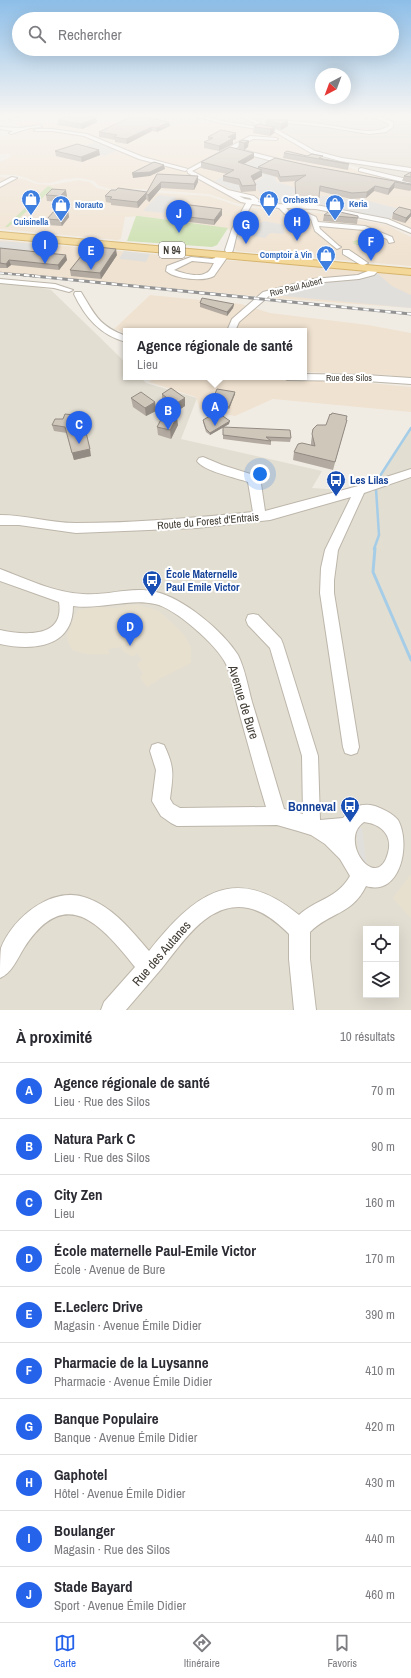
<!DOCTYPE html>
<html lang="fr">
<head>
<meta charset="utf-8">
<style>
  body { margin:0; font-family:"Archivo Narrow",sans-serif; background:#f2f2f3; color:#2b2b33 }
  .controls { position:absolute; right:12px; bottom:12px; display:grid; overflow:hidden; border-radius:0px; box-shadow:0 4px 16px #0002 }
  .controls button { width:36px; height:36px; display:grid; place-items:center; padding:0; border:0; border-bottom:1px solid #e1e1e2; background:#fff; color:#2b2b33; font:20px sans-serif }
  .compass { position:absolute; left:315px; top:68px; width:36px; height:36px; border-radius:50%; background:#fff; box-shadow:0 4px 16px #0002; rotate:221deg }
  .you { position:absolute; left:260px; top:474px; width:14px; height:14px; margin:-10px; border:3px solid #fff; border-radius:50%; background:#1a73e8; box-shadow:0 0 0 6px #1a73e833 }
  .badge { display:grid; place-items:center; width:26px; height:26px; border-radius:50%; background:#2563eb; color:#fff; font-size:13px; font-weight:700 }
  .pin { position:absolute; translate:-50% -33px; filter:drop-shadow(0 1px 2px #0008) }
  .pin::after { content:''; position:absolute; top:21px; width:14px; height:12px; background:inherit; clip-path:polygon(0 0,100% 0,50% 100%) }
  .popup { position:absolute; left:123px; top:328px; width:184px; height:52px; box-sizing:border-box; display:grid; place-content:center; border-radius:0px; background:#fff; filter:drop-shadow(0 1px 3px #0005); font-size:13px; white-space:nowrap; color:#7c7c81 }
  .popup b { font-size:15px; color:#2b2b33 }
  .popup::after { content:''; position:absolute; left:50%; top:100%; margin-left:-8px; border:8px solid transparent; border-top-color:#fff }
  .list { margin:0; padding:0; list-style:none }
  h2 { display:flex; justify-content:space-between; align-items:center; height:52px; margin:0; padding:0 16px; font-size:17px }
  h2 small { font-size:13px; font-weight:400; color:#7c7c81 }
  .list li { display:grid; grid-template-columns:26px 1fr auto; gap:12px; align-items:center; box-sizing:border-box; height:56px; padding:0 16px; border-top:1px solid #e1e1e2 }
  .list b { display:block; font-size:15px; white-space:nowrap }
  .list p { margin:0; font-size:13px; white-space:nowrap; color:#7c7c81 }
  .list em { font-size:13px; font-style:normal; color:#7c7c81 }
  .icon { flex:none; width:22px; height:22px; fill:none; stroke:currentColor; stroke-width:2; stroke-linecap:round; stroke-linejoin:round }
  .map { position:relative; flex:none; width:411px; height:1010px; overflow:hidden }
  .search { position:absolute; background:#fff; box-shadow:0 4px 16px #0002; left:12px; right:12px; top:12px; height:44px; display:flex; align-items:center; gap:10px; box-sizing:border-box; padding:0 14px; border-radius:22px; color:#7c7c81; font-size:15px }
  .sheet { height:612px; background:#fff }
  nav { display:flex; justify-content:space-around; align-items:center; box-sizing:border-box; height:56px; border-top:1px solid #e1e1e2; background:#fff; font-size:11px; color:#7c7c81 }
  nav a { display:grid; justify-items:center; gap:2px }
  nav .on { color:#2563eb }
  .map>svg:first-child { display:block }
</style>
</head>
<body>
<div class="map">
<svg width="411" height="1010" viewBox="0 0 411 1010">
  <rect width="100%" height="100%" fill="#f0ece4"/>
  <g fill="#e3ded2" fill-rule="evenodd">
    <path d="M124,115H267L253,119L257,122L268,120L314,123L301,121V118L371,115L411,122V182L339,162L278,130L204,118L195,125L183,123L173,127Z"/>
    <path d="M0,279L51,290L126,363V377H140L146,383L197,398L181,439L322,471L312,488L373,492L378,478L411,428V1010H0ZM366,929H396V995H366Z"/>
  </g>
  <g fill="#f0e2d0">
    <path d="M21,115H124L173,127L183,123L195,125L206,120L275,131L316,155L333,162L357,170L411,183V234L388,224L359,218L308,210L271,209L239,204L208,194L141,189H110L99,186L94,181L80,178L65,179L50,183H38L26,178L15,175H0V162L11,157L10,154H0V137L30,131L5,119Z"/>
    <path d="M0,177L24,179L36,184L51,185L78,180L90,182L97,188L107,190L209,196L238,206L251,208L320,213L387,225L411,237V266L236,251L229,229L140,216L125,217L121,239L117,240L0,229Z"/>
    <path d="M0,240L217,260L285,263L411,275V308L274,298L0,272Z"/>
    <path d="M150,295L241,304L270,313L368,325L411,333V379L389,375L304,372V331H126V333L114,329Z"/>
    <path d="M156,377H228L349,381L411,387V412L273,399L235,416L200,409L196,397L149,382Z"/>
  </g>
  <g fill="#e8e0cf">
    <path d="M128,605H138L159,611L171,622L184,635L191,647V663L161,678L147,687L140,677L143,674L137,664L142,660L137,653L133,657L123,651L122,647L108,649L109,654H88L72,650L69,644L67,635L78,610L97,607L115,608Z"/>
    <path d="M411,874V918L393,898Z"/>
  </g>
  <g fill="#cce0b0">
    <path d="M267,115H369L307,116L301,118V121L315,123L314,124L268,120L257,122L252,119Z"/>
    <path d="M48,186L53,188L39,201H35L26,212L8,227H5Z"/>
    <path d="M136,216H139L228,228L217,245L212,247L127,241Z"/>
    <path d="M372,232L383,236L382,241L371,244L376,247L370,250L352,243L364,244L352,242L362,238L367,241L373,238L367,235Z"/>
  </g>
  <g fill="#e1dfdc">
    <path d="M96,142L117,151L104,156L78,148Z"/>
    <path d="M257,158L269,161L263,164L274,175L277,182L291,186L313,196H335L353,201L365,200L411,212L393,215L390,220L320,207L319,198L295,197V205L277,204L276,197H262L255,186L250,185L264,176L239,167Z"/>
    <path d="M228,174L243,186L245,187L236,192L214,181Z"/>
    <path d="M158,195L177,197L163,213L143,211Z"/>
    <path d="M251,210L258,211L255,218L259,219L255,226L264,221L285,225L284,234L270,233L265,238L248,235H244L238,240L235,239L243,227Z"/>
    <path d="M0,241L37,244L27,255L0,253Z"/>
    <path d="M124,251L150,254L146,262L119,259Z"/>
    <path d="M377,273L392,286L411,295V308L273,295L313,282L371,275Z"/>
    <path d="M356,826L362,828L367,869L360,867Z"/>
  </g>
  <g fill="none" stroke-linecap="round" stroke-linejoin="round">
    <path stroke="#a5cde7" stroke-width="1" d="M0,120L5,121"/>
    <g stroke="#a5cde7" stroke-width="2.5">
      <path d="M378,479L411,428"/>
      <path d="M374,549L379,535L376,489"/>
    </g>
    <path stroke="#a5cde7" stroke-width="3" d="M375,548L373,572L411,660"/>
    <g stroke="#bdb6ab" stroke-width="2">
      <g id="minor">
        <path d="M14,115H22L9,119L7,118Z"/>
        <path d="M191,115H199L221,121L278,130L315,151L342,158L411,168V172L340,161L311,153L275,132L221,123Z"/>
        <path d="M237,115H243L261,123L257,124Z"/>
        <path d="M357,115L380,117L393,122V127L386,132L369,134L327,127L269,121L271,120C290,121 309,122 327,125C347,127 370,137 389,126V124L379,119Z"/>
        <path d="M40,125L42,127L30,128L11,134L9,133L13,131L0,129V127L20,128Z"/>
        <path d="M36,129H52L87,134L143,157L188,169L185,171L139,159L84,136L52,131H34Z"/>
        <path d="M250,136L276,138L278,139L276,140L253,139L192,171L228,190L254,196L259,200L258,202L270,204L316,205L388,219L411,229V233L386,223L316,209L286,208L289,211L307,213L316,217L318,222L365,226L392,237L394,242L389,243L387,239L364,230L319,226L320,229L339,246L341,247L337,249L315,231L311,219L306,217L285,214L279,208L252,204L238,229L233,250L232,252H226L225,250L232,229L246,203L241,202L188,173L187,170ZM239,196L250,198L252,200L245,199Z"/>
        <path d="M240,149L290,162L291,163L288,165L238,152L237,151Z"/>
        <path d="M361,168L411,180V184L359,171V169Z"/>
        <path d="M12,177L17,178L0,187V183Z"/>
        <path d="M343,250H349L368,263L364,265H361L343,254Z"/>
        <path d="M217,253L227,254L228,256L214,276C203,282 175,279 166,271L167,266L191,257L212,259L215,258ZM192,261L213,263H214C212,266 210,272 206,273C198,278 182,273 174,270Z"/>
        <path d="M373,267H379L380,269L374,275L359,279L313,283L269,296L239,322L235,331H227L232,319L263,292L313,279L358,275L368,271Z"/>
        <path d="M0,279L55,284L73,290L69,292L54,288L0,283Z"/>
        <path d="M75,292H81C95,315 99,326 126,336V342C100,335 85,317 74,294Z"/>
        <path d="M304,374L366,375L411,378V384L366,381L287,380L282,377H304Z"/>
        <path d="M203,457L222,465L257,476L261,484L265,511L358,486L411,469V477L364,493L338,550L334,580V593L359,747L357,753L351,755L345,753L343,747L320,593L321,568L325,550L351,497L270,520L197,528L76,533L19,525H0V515C26,515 50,523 76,523C135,523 194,518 253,512L248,482C237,478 203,471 197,461L199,458Z"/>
        <path d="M0,569C27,579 55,593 83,594C108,596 132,586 156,592C183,598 223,631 238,655C245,669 248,687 252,702C263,737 273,773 284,809L303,814L302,756L270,648L248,625L246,620L248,615L253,614L258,615L281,639L283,644L318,756L320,820L343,818C351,807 361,802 375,806C383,809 392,813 398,820C411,843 401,897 366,886C352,915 330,912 310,932V959L316,1010H294L289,959V934C278,923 264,911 248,908C209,900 183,942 162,968C150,982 138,996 126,1010H101L104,1002L135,967C101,925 66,883 24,948C17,959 12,973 0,978C0,970 0,956 1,948C13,917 53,885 87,898C114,908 131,930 149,951C193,896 234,861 299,915C316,899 337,899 350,876L340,859L325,844L311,835L298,831L277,825L177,826L171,823L161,816L152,801L156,770L150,751L152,745L158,743L164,745C175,768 173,775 170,799L173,804L180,808L266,807C256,774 247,741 238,708C234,694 232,677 226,664C217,645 175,608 155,604C128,598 101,610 73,606C73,648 32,651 0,644V630C23,635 65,639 59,602L0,581ZM364,822C381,824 393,835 388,853C377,894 337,840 364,822Z"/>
      </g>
    </g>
    <g stroke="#d6b46c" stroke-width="2">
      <path id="major" d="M0,232L411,269V275L0,238Z"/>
    </g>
    <use href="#minor" fill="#fff" fill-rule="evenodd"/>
    <use href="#major" fill="#f3d89a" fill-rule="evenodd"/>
    <g stroke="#939393" stroke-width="2.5">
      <path id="rail-far1" d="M0,273L34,276"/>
    </g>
    <g stroke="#939393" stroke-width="3">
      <path id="rail" d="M24,275L411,314"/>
    </g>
    <use href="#rail-far1" stroke="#fff" stroke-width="1.5" stroke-dasharray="4" stroke-linecap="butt"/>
    <use href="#rail" stroke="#fff" stroke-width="2" stroke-dasharray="5.5" stroke-linecap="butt"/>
  </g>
  <g fill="#b3aba1">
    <path d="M58,120L97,122L82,129L58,125Z"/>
    <path d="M266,120L288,126L281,130L275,128L274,133L270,136L253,133L254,127L265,125Z"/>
    <path d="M169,122L170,126L157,132L152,131L127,144L115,142V140L99,137V132Z"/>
    <path d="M236,133V139L233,140V144L219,151L204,148V142L208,140V137Z"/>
    <path d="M243,140L248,147L244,150L238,148L239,142Z"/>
    <path d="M55,151L100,155L82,162L56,156Z"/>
    <path d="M284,153L349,164L348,170L283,158Z"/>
    <path d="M254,158L244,164L257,169L258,167L311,166L411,184V190L410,191L394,188L388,195L374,191L366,198L351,199L319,191L318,204L295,203V182L297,181L280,182L277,177L262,173V176L254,181L256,185V191L241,192L239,185L223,181V176L227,174L201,168V162Z"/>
    <path d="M411,172V183L402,181L404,176Z"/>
    <path d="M157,174L198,176V182L194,190L161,188L149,202L146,199L138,208L111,205V203L106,202L105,196L147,192Z"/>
    <path d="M46,195L67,196L61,202L47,201Z"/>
    <path d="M411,210V216L405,223L392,219L393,213Z"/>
    <path d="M68,211L69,217L62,226L48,225L47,219Z"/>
    <path d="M172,215H222L214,225L173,220Z"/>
    <path d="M324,215L358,216L357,224L323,221Z"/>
    <path d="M0,248L67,260L59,270L11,265L7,268H0Z"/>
    <path d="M95,251L117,255L101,279L71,276L70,270Z"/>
    <path d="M200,303L234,304L233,308L227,316L200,307Z"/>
    <path d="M162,394L185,398V406L176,412L162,402Z"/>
    <path d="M235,394L229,409L211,405V403Z"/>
    <path d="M131,398L155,402L156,411L146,416L133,407Z"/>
    <path d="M63,419L91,456L74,460L67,433L54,431L52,425Z"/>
    <path d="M203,420L229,424L210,435L206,432L203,422Z"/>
    <path d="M346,420H347L333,470L293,460L294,452L311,445V442L313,429Z"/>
    <path d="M178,425L171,439L158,435L157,427Z"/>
    <path d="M223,427L291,438L290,442L270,441H271V445L223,439Z"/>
  </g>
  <g fill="#928b83">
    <path d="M96,118L97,122L82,129L81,124Z"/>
    <path d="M288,120V126L281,130V124Z"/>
    <path d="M169,122L170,126L157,132L156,128Z"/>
    <path d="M152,127V131L127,144L126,139Z"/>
    <path d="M275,127L274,133L270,136V129Z"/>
    <path d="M236,133V139L233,140V144L219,151V146L228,137Z"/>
    <path d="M249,141L248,147L244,150V143Z"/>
    <path d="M99,150L100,155L82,162L81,157Z"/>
    <path d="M254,153V158L237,168L238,162Z"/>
    <path d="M164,165L165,169L150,176L133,178L132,173Z"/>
    <path d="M262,170V176L251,182V176Z"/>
    <path d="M198,176V182L194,190V184Z"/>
    <path d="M161,182V188L149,202L148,195Z"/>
    <path d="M395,182L394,188L388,195L389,189Z"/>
    <path d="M375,186L374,191L366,198L367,192Z"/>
    <path d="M66,190L67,196L61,202L60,196Z"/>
    <path d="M147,192L146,194V199L138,208L137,202Z"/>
    <path d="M222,209V215L214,225V220Z"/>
    <path d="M68,211L69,217L62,226L60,220Z"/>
    <path d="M411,213V216L405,223L406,218Z"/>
    <path d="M116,249L117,255L101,279L100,273Z"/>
    <path d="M66,255L67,260L59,270L58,265Z"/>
    <path d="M9,260L11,265L7,268L6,264Z"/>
    <path d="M234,304L233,308L227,316V312Z"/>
    <path d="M235,392V394L229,409V407Z"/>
    <path d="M185,398V406L176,412L175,404Z"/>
    <path d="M155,402L156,411L146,416L145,408Z"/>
    <path d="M177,417L178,425L171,439L170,430Z"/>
    <path d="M230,421L229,424L210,435V433Z"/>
    <path d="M90,449L91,456L74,460L72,453Z"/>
  </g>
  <g fill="#d0c7bb" stroke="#928b83">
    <path d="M70,115H80L96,118L81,124L58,120Z"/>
    <path d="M135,115L169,122L156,128L152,127L126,139L114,137L117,135L99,132Z"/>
    <path d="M266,120H288L281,124Z"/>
    <path d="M258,124L275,127L270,129L254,127Z"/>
    <path d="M221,130L236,133L228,137L233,138L219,146L204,142L213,138L208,137Z"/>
    <path d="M243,140L249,141L244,143L239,142Z"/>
    <path d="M77,144L99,150L81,157L55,151Z"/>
    <path d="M230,147L254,153L238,162L262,170L251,176L256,185L242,186L239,179L223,176L234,170L201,162Z"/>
    <path d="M287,151L307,156L312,154L323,156L319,158L349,164L284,153Z"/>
    <path d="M275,158L311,166L411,184V185L395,182L389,189L375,186L367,192L352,193L320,186L319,198H296L295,182L306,175L280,177L278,171L258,167Z"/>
    <path d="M154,162L164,165L150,172L132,173Z"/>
    <path d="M411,172V177L404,176Z"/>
    <path d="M157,174L198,176L194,184L161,182L148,195L146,194L147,192L137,202L110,199L112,197L105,196L111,190H116L118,188L147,192Z"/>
    <path d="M52,189L66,190L60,196L46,195Z"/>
    <path d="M182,204L222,209L214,220L172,215Z"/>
    <path d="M399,207L411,210V213L406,218L393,213Z"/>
    <path d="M55,210L68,211L60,220L47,219Z"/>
    <path d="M331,210L358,216V218L324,215Z"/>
    <path d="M97,247L116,249L100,273L70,270L86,250L95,251Z"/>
    <path d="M0,248L66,255L58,265L9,260L6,264L0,263Z"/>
    <path d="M202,298L234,304L227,312L200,303Z"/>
    <path d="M171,388L185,398L175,404L162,394Z"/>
    <path d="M217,389L235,392L229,407L211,403Z"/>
    <path d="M141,392L155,402L145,408L131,398Z"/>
    <path d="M217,412L230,421L210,433L206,429L203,420Z"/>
    <path d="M332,413L347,416L346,420H347L335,462L294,452L298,444L302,443L315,446L312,434L313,429L317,425H326L330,414L331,415Z"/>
    <path d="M65,414L82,416L90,449L72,453L65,427L52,425L55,419H63Z"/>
    <path d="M164,414L177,417L170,430L157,427Z"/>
    <path d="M223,427L290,430L291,438L266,437L271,441L223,435Z"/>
  </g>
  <linearGradient id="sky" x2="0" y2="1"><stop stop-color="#8dbee8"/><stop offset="0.45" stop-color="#f8f6f3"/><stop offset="1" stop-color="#f8f6f3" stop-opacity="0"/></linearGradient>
  <rect width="411" height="257" fill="url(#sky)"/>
  <defs>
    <g id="shop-pin" transform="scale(1)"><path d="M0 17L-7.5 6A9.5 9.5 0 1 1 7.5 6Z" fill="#3f7fe0" stroke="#fff"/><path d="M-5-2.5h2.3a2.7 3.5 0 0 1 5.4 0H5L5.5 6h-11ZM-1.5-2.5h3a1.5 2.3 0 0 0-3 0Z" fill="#fff"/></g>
    <g id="bus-pin" transform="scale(1)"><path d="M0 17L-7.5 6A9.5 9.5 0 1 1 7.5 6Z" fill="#1a4fb4" stroke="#fff"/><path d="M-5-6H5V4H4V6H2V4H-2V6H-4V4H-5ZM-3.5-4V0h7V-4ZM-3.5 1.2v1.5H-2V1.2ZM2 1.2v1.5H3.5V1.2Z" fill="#fff"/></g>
  </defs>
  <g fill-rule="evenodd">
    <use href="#shop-pin" x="31" y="199"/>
    <use href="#shop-pin" x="269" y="200"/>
    <use href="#shop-pin" x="335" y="204"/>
    <use href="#shop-pin" x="61" y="205"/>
    <use href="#shop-pin" x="326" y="255"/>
    <use href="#bus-pin" x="336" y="480"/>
    <use href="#bus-pin" x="152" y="580"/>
    <use href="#bus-pin" x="350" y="806"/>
  </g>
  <g text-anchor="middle" stroke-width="4" stroke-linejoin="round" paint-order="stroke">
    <g font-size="9" font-weight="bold" fill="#366cbe" stroke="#fff" text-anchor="start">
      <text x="283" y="203">Orchestra</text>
      <text x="349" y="207">Keria</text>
      <text x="75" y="208">Norauto</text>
      <text x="31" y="225" text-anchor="middle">Cuisinella</text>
      <text x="312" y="258" text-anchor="end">Comptoir à Vin</text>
    </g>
    <g font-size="9" fill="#413c34" stroke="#fff">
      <text transform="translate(296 287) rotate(-14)" y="3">Rue Paul Aubert</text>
      <text x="349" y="381">Rue des Silos</text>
    </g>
    <rect fill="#fff" stroke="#7a7671" stroke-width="1" x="159" y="242" width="26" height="16" rx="3"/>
    <g font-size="10" font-weight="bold" fill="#413c34">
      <text x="172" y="254">N 94</text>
    </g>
    <g font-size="11" font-weight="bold" fill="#164399" stroke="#fff" text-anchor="start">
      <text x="350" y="484">Les Lilas</text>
      <text x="166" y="578">École Maternelle<tspan x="166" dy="13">Paul Emile Victor</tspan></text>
    </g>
    <g font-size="11" fill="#413c34" stroke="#fff">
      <text transform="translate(208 521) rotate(-5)" y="4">Route du Forest d'Entrais</text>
    </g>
    <g font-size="13" fill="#413c34" stroke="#fff">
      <text transform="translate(244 702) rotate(73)" y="5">Avenue de Bure</text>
      <text transform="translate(161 953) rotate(-49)" y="5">Rue des Autanes</text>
    </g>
    <g font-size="13" font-weight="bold" fill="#164399" stroke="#fff" text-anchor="end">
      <text x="336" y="811">Bonneval</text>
    </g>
  </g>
</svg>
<div class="controls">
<button><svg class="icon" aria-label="locate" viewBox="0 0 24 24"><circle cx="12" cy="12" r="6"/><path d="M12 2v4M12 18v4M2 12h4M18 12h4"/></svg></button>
<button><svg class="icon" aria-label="layers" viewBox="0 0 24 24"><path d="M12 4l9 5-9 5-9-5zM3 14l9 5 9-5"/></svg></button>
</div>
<svg class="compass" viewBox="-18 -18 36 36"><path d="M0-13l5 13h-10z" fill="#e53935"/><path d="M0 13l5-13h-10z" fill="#7c7c81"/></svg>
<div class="you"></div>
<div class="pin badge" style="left:215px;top:426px">A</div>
<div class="popup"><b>Agence régionale de santé</b>Lieu</div>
<div class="pin badge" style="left:168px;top:430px">B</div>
<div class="pin badge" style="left:79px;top:444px">C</div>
<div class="pin badge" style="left:130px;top:646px">D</div>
<div class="pin badge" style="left:91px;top:270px">E</div>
<div class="pin badge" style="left:371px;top:261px">F</div>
<div class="pin badge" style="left:246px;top:244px">G</div>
<div class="pin badge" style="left:297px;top:241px">H</div>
<div class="pin badge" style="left:45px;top:264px">I</div>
<div class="pin badge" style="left:179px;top:233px">J</div>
<div class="search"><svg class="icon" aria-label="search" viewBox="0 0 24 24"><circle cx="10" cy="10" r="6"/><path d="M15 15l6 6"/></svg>Rechercher</div>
</div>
<section class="sheet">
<h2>À proximité<small>10 résultats</small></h2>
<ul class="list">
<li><span class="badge">A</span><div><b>Agence régionale de santé</b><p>Lieu · Rue des Silos</p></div><em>70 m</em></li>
<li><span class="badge">B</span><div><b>Natura Park C</b><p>Lieu · Rue des Silos</p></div><em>90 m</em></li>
<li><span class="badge">C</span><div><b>City Zen</b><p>Lieu</p></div><em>160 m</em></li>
<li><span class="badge">D</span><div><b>École maternelle Paul-Emile Victor</b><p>École · Avenue de Bure</p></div><em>170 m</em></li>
<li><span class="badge">E</span><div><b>E.Leclerc Drive</b><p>Magasin · Avenue Émile Didier</p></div><em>390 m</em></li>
<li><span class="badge">F</span><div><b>Pharmacie de la Luysanne</b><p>Pharmacie · Avenue Émile Didier</p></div><em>410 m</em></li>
<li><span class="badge">G</span><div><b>Banque Populaire</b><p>Banque · Avenue Émile Didier</p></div><em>420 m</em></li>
<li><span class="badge">H</span><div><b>Gaphotel</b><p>Hôtel · Avenue Émile Didier</p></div><em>430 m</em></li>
<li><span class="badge">I</span><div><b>Boulanger</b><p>Magasin · Rue des Silos</p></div><em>440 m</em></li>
<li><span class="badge">J</span><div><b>Stade Bayard</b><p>Sport · Avenue Émile Didier</p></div><em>460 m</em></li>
</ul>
</section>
<nav>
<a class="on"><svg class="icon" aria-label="map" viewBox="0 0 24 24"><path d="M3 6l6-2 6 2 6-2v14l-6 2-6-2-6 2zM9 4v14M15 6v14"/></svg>Carte</a>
<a><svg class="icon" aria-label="directions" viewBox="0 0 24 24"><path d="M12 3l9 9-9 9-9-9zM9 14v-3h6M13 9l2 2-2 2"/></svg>Itinéraire</a>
<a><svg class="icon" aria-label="saved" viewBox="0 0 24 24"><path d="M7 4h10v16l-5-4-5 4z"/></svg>Favoris</a>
</nav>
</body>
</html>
